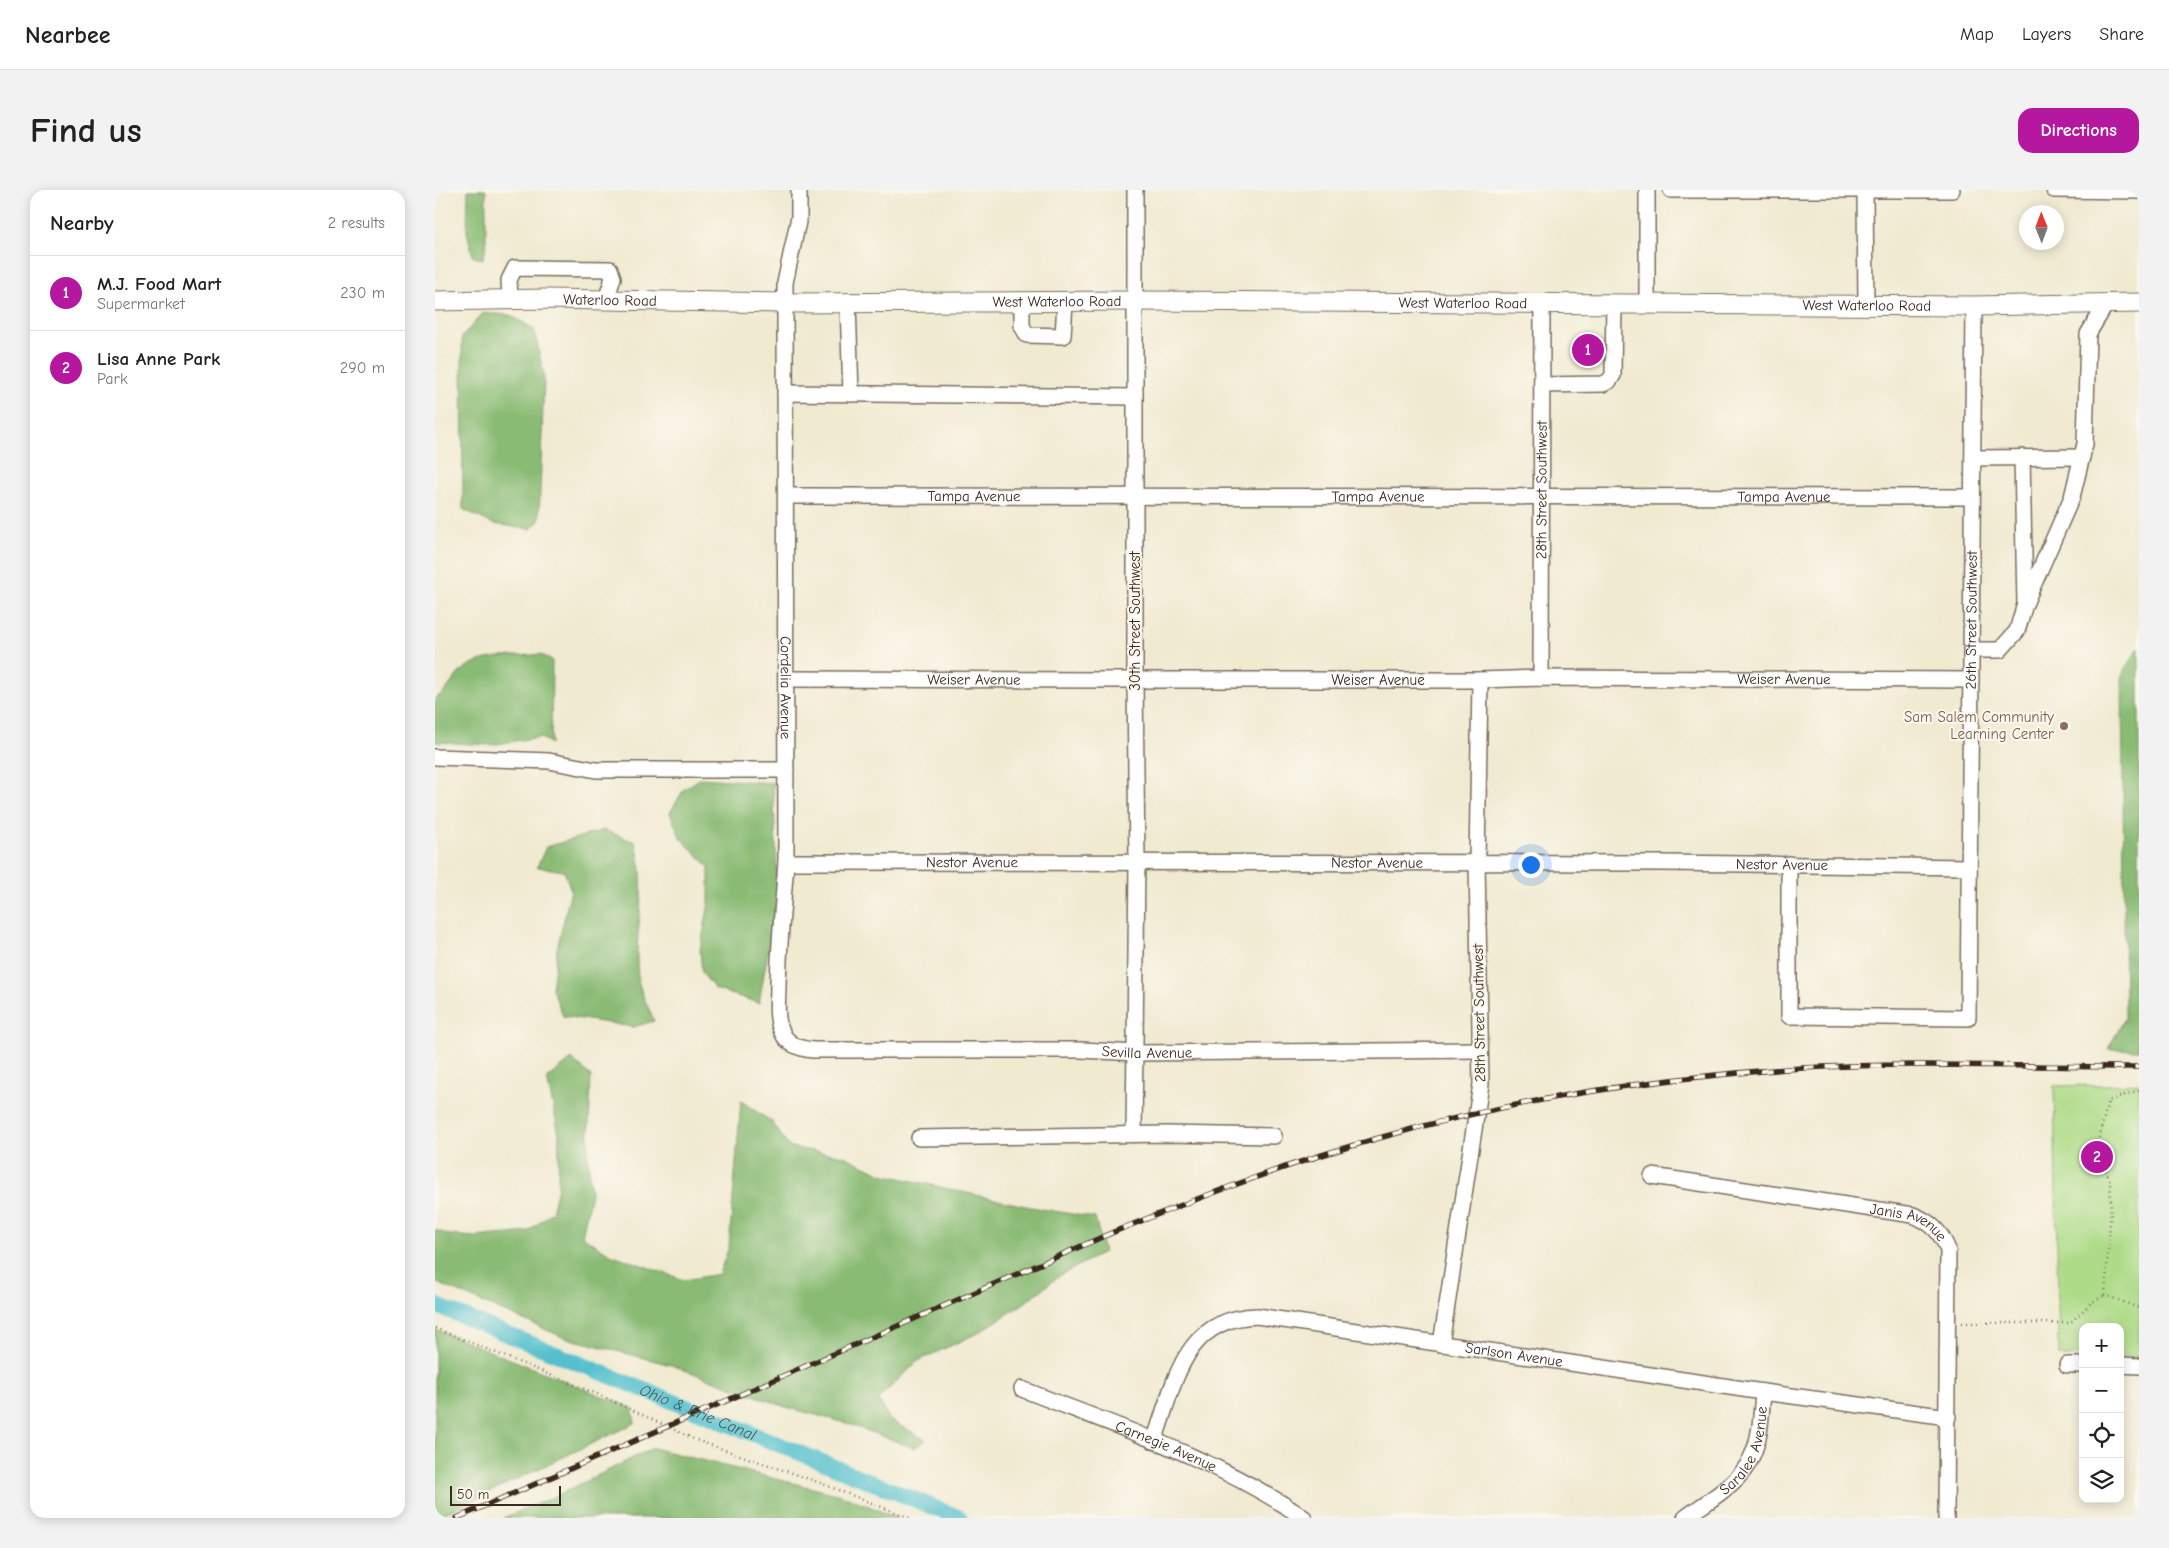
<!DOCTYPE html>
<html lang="en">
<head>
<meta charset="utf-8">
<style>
  body { margin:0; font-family:"Comic Neue",sans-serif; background:#f2f2f2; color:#222 }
  .controls { position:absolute; right:15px; bottom:15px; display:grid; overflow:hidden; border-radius:10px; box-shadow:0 2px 12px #0003 }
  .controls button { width:45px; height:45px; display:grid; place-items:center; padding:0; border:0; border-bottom:1px solid #e0e0e0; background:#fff; color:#222; font:25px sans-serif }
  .compass { position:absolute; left:1584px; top:15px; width:45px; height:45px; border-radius:50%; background:#fff; box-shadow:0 2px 12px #0003; rotate:359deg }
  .scale { position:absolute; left:15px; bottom:12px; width:111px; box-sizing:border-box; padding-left:5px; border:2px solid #3b2a1e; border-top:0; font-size:14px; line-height:18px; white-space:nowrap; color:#3b2a1e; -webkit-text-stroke:4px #fbf7ec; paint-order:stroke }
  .you { position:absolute; left:1095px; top:674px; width:18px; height:18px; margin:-12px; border:4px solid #fff; border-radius:50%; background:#1a73e8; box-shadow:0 0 0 8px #1a73e833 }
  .badge { display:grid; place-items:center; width:32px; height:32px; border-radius:50%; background:#b5179e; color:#fff; font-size:16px; font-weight:700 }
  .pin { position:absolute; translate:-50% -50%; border:2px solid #fff; box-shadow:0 1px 5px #0006 }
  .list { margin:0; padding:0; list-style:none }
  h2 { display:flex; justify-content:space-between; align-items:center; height:65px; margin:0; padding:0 20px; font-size:21px }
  h2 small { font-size:16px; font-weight:400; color:#767676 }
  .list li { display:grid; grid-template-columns:32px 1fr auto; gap:15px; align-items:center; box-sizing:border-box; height:75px; padding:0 20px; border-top:1px solid #e0e0e0 }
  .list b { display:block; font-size:19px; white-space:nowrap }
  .list p { margin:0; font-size:16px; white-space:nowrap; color:#767676 }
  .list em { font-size:16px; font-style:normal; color:#767676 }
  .icon { flex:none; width:28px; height:28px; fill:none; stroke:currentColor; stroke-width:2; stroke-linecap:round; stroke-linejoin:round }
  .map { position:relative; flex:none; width:1704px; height:1328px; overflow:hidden; border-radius:15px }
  header { display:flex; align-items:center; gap:30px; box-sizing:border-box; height:70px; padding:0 25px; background:#fff; border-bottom:1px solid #e0e0e0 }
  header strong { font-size:24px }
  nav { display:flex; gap:28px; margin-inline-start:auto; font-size:18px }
  .intro { display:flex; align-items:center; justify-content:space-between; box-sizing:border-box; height:120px; padding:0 30px }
  h1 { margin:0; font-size:35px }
  .button { padding:12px 22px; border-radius:15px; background:#b5179e; color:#fff; font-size:18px; font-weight:700 }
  main { display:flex; gap:30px; padding:0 30px }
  aside { flex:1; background:#fff; border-radius:15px; box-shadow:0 2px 12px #0003 }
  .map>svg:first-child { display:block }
</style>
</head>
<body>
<header>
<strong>Nearbee</strong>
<nav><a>Map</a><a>Layers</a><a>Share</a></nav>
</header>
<div class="intro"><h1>Find us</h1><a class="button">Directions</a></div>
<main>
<aside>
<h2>Nearby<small>2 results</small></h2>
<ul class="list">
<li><span class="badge">1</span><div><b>M.J. Food Mart</b><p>Supermarket</p></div><em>230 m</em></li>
<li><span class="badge">2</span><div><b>Lisa Anne Park</b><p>Park</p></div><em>290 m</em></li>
</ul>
</aside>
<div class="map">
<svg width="1704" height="1328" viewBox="0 0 1704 1328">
  <rect width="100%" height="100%" fill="#fbf7ec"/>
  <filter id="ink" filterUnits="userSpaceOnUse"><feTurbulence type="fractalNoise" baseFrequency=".02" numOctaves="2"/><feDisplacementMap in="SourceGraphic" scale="10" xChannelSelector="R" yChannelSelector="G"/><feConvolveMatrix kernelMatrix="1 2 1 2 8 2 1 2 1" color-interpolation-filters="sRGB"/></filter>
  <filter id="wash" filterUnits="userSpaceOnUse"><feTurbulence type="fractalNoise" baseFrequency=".0096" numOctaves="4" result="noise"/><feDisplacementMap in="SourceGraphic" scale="20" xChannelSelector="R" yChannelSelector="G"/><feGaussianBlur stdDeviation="1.12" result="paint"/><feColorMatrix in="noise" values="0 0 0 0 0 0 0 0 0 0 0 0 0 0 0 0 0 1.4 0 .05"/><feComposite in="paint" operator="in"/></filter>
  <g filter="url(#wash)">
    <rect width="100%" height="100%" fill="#f0ead1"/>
    <path fill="#addb88" stroke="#748253" d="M1704,894V1167H1685V1137H1648V1166H1624L1619,896Z"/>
    <g fill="#8abb74" stroke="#627249">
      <path d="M33,0H51V56L48,69L38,67L32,42Z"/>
      <path d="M48,123L75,125L99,139L109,186L104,331L96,339L58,334L28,319L27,147Z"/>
      <path d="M1704,457V860L1673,859L1690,828L1687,485Z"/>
      <path d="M105,464L117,470L116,554L105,547L56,555L0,552V508C14,502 18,486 30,478C52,463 80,468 105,464Z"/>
      <path d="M266,588L338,593L343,702L324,813L280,799L267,783L265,760L274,713V677L246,649L235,623L249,599Z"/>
      <path d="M169,640L200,652C215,696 198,742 203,787C204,801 214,818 219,831L198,837L128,826L117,799L122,759L136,700L129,681L102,677L111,657Z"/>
      <path d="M137,869L156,886L153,966L156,1003L147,1046L175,1064L249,1090L284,1084L294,1057L306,911L337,932L354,957L409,966L447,984L590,1016L660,1028L669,1062L626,1085L588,1114L543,1143L483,1171L443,1209L455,1230L491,1250L479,1258L411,1233L351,1217L236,1175L128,1147L0,1092V1040L15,1045L40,1047L93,1042L117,1022L123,996L124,944L112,888Z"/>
      <path d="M0,1139L197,1218L200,1233L0,1328Z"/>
      <path d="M218,1258L413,1307L462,1328H68L123,1305Z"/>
    </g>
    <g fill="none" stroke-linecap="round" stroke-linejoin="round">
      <path stroke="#54c0cd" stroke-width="16" id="s1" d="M0,1115L525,1328"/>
    </g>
  </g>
  <g filter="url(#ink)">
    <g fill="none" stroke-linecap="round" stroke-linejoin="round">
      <g stroke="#7a6d5d" stroke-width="18">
        <g id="minor">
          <path id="s2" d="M364,0V27L350,93L351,672C348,713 344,754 343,796C343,810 340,828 347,842C352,854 365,859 378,860H647L701,863L1045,860"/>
          <path d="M1212,0V113"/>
          <path d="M1236,0H1517"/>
          <path d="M1619,0L1704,1"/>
          <path d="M1430,1L1431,115"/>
          <path d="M75,109L74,90L80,78L175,79L178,88L171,110"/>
          <path d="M587,112V136L592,145L628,146L630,112"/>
          <path d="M413,113L416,204"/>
          <path d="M1107,195L1168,194L1174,191L1178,185L1179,113"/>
          <path d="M350,203L699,207"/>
          <path d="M1538,268L1647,267"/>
          <path id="s3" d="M351,306L1537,307"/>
          <path d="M1590,414L1637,307L1650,254L1653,144L1671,114"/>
          <path d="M1537,460H1565L1582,441L1590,414L1587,267"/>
          <path id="s4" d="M1106,488L1107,114"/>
          <path id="s5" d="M351,489L700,490H1045L1106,488L1536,490"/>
          <path d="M0,567L114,571L161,580H351"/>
          <path id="s6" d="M351,672L1228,673L1534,677"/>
          <path id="s7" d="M1354,674V826L1533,828L1539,116"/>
          <path d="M699,944L702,672L700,490V0"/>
          <path d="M484,948L731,944L839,946"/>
          <path id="s8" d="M1217,986L1478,1025C1496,1032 1506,1042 1513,1060L1511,1328"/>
          <path d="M1006,1154L1046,894L1042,673L1045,490"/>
          <path d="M1632,1175H1648"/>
          <path d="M1685,1175L1704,1176"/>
          <path id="s9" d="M587,1199C683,1237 783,1269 869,1328"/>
          <path id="s10" d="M719,1251C740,1193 748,1128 822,1126L1328,1202L1513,1227"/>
          <path id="s11" d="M1250,1328C1272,1311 1305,1294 1316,1268C1326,1248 1326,1224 1328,1202"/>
        </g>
      </g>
      <g stroke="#7a6d5d" stroke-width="21">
        <g id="major">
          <path id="s12" d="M0,111L111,109L350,113L699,111L1539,116L1704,113"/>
        </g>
      </g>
      <g stroke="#7a6d5d" stroke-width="2.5" stroke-dasharray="1 4" stroke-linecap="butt">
        <path d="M1704,900L1673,911L1662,958L1675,991L1676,1019L1670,1105L1704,1118"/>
        <path d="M1527,1133H1635L1656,1113L1670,1105"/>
        <path d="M0,1138L167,1206L261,1250L380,1291L475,1328"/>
      </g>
      <use href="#minor" stroke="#fff" stroke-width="15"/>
      <use href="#major" stroke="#fff" stroke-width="19"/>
      <g stroke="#3b2a1e" stroke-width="5.5">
        <path id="rail" d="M22,1328L681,1041C768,1006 854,973 944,948C1081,909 1225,887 1368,878C1479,872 1592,877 1704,877"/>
      </g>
      <use href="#rail" stroke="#fbf7ec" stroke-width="4" stroke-dasharray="11" stroke-linecap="butt"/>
    </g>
  </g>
  <circle fill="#8d6e63" stroke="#fbf7ec" stroke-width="2" cx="1629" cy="536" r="5"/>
  <g text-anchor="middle" stroke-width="4" stroke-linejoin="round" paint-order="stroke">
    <g font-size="15" fill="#3b2a1e" stroke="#fbf7ec">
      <text dy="5" stroke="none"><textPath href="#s12" startOffset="175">Waterloo Road</textPath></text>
      <text dy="5" stroke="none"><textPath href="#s12" startOffset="622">West Waterloo Road</textPath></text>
      <text dy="5" stroke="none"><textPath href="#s12" startOffset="1028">West Waterloo Road</textPath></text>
      <text dy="5" stroke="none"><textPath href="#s12" startOffset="1432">West Waterloo Road</textPath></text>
      <text dy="5" stroke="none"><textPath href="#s4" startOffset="188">28th Street Southwest</textPath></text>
      <text dy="5" stroke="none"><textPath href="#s3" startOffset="188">Tampa Avenue</textPath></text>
      <text dy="5" stroke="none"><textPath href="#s3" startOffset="592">Tampa Avenue</textPath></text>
      <text dy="5" stroke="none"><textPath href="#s3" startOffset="998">Tampa Avenue</textPath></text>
      <text dy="5" stroke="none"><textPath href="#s7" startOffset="729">26th Street Southwest</textPath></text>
      <text transform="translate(700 431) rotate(-90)" y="5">30th Street Southwest</text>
      <text dy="5" stroke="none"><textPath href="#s5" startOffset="998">Weiser Avenue</textPath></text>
      <text dy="5" stroke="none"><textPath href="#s5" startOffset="188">Weiser Avenue</textPath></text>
      <text dy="5" stroke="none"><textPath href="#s5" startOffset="592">Weiser Avenue</textPath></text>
      <text dy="5" stroke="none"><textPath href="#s2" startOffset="499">Cordelia Avenue</textPath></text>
      <text dy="5" stroke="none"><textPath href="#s6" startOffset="186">Nestor Avenue</textPath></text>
      <text dy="5" stroke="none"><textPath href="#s6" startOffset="591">Nestor Avenue</textPath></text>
      <text dy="5" stroke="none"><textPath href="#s6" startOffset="996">Nestor Avenue</textPath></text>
      <text transform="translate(1044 823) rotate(-91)" y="5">28th Street Southwest</text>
      <text dy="5" stroke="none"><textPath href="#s2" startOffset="1216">Sevilla Avenue</textPath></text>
      <text dy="5" stroke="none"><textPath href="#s8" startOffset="262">Janis Avenue</textPath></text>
      <text dy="5" stroke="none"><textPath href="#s10" startOffset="436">Sarlson Avenue</textPath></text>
      <text dy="5" stroke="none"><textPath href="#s9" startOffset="155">Carnegie Avenue</textPath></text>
      <text dy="5" stroke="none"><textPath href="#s11" startOffset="94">Saralee Avenue</textPath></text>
    </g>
    <g font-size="15" fill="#785e54" stroke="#fbf7ec" text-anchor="end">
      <text x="1619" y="532">Sam Salem Community<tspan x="1619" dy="17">Learning Center</tspan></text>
    </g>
    <g font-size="16" font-style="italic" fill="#445e5b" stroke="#fbf7ec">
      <text dy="6" stroke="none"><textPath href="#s1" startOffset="284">Ohio &amp; Erie Canal</textPath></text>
    </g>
  </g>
</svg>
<div class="controls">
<button>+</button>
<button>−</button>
<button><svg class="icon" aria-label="locate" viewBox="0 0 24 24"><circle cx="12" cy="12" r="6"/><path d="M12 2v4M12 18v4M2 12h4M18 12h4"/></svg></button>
<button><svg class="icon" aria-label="layers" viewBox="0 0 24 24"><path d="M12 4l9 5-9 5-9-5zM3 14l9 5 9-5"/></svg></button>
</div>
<svg class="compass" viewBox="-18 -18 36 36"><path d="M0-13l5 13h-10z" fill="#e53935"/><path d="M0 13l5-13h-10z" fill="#767676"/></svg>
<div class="scale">50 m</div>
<div class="you"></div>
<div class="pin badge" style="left:1153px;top:160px">1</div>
<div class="pin badge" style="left:1662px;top:967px">2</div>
</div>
</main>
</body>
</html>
